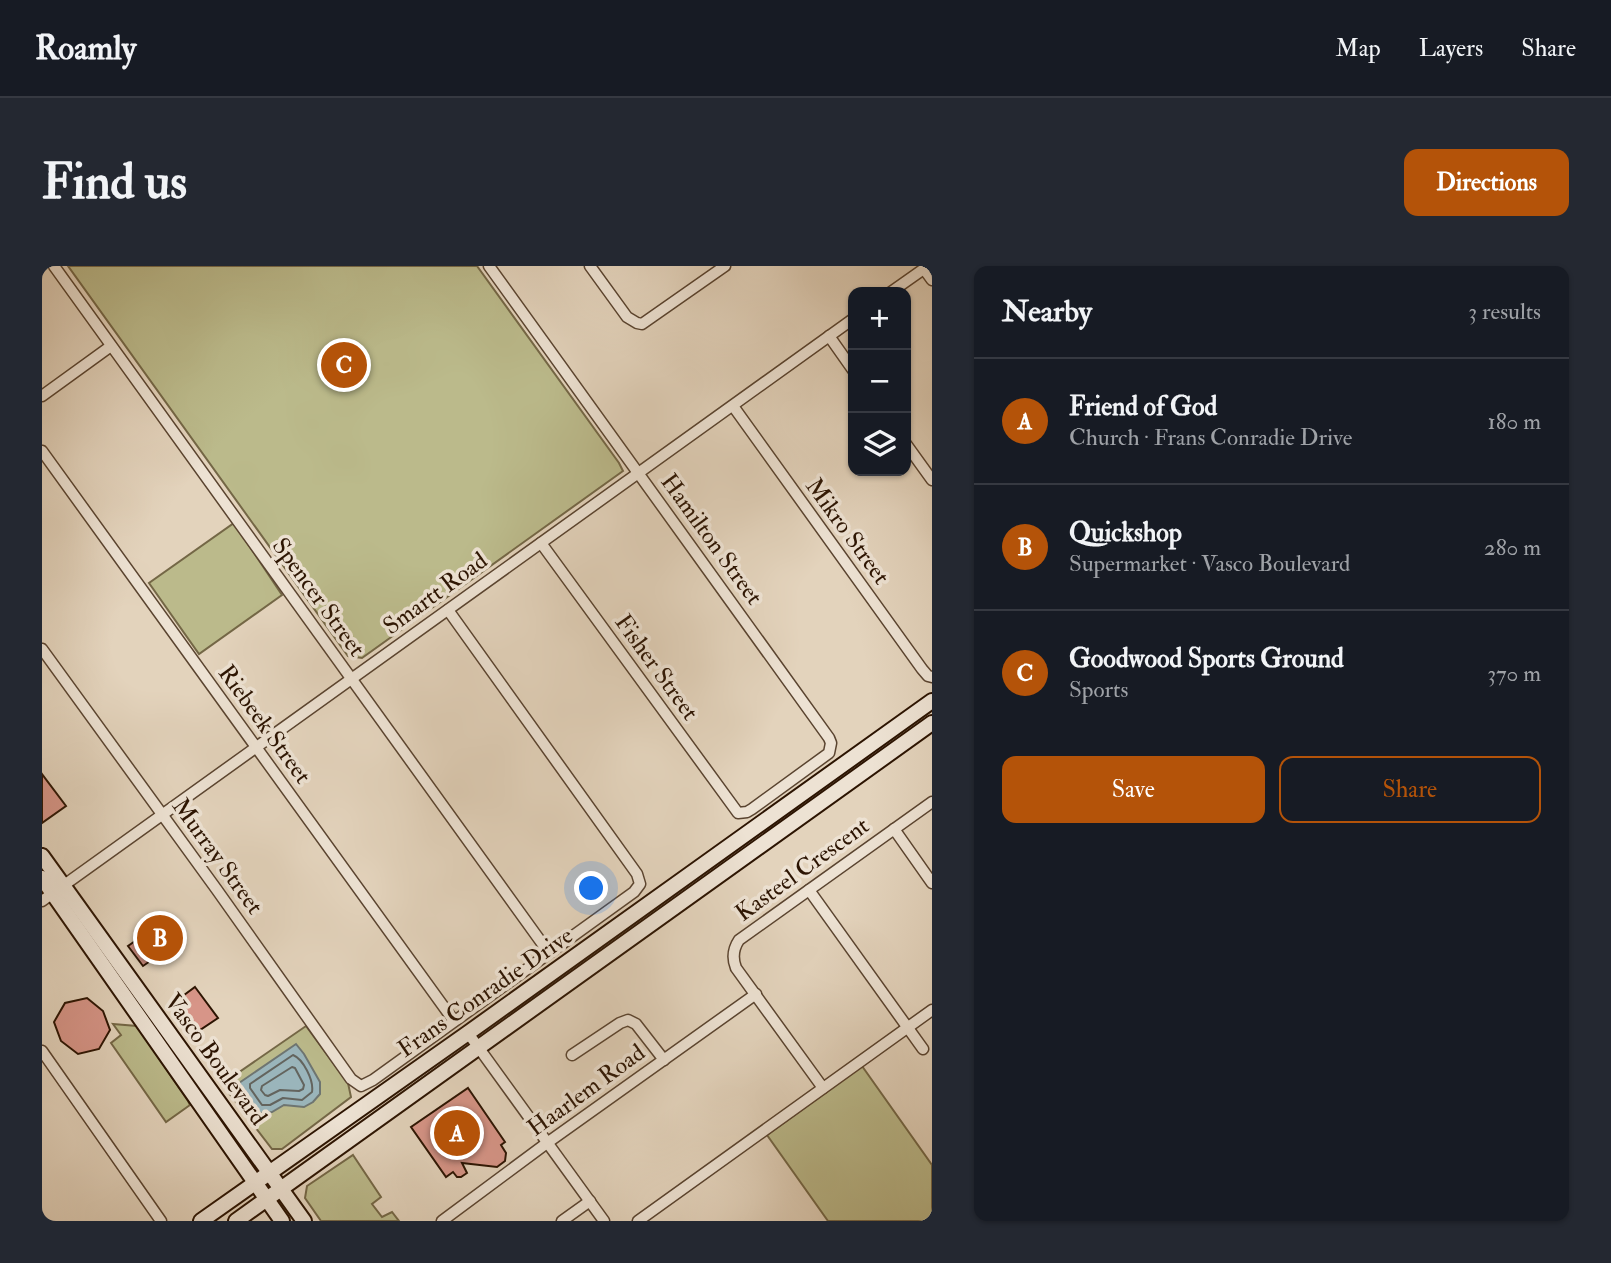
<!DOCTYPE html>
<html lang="en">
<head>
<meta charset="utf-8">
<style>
  body { margin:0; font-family:"IM FELL Double Pica",serif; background:#242831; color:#f1f3f6 }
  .controls { position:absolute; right:21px; top:21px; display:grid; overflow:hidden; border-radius:14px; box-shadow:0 2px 5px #0004 }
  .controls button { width:63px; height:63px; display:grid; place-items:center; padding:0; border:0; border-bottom:2px solid #363941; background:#171b24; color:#f1f3f6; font:35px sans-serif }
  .you { position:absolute; left:550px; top:623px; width:24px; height:24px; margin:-18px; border:5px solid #fff; border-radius:50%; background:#1a73e8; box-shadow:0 0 0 10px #1a73e833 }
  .badge { display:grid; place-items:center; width:46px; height:46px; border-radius:50%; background:#b45309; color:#fff; font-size:23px; font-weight:700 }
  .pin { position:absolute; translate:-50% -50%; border:4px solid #fff; box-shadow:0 2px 7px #0006 }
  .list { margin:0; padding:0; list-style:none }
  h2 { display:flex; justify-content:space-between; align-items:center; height:91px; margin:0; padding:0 28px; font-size:30px }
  h2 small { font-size:23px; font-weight:400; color:#9ea1a6 }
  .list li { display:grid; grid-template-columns:46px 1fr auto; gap:21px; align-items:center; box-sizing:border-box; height:126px; padding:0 28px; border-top:2px solid #363941 }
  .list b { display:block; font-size:26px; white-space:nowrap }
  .list p { margin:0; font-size:23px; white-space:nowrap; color:#9ea1a6 }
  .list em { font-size:23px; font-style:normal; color:#9ea1a6 }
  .actions { display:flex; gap:14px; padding:21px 28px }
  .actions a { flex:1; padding:16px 0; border:2px solid #b45309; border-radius:14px; text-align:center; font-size:24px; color:#b45309 }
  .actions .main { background:#b45309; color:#fff }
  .icon { flex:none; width:38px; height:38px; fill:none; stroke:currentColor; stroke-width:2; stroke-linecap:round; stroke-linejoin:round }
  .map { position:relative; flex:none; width:890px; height:955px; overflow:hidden; border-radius:14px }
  header { display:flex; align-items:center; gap:42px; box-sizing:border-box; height:98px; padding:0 35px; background:#171b24; border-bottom:2px solid #363941 }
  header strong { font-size:33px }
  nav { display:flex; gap:38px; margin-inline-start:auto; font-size:24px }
  .intro { display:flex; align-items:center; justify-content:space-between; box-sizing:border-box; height:168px; padding:0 42px }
  h1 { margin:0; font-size:49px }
  .button { padding:18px 32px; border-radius:14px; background:#b45309; color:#fff; font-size:24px; font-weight:700 }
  main { display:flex; gap:42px; padding:0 42px }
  aside { flex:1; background:#171b24; border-radius:14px; box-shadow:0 2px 5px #0004 }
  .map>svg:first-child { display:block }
</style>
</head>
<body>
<header>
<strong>Roamly</strong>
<nav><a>Map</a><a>Layers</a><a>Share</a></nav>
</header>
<div class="intro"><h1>Find us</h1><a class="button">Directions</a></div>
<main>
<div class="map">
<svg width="890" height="955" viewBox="0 0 890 955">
  <rect width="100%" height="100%" fill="#e3d3bc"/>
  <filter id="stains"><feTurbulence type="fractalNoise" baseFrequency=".00286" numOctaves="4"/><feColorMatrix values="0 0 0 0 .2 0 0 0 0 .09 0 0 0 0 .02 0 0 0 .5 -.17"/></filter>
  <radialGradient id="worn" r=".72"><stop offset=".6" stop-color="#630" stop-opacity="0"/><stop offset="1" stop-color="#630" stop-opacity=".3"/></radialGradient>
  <g fill="#bbba8b" stroke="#746746" stroke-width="2">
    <path d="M26,0H435L577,197L581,205L320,392L306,390Z"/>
    <path d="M192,257L240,329L157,388L107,317Z"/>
    <path d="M71,758L95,760L146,835L148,839L124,856L69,777L79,769Z"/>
    <path d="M264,760L306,817L309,831L240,883H230L180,818Z"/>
    <path d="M820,800L890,899V955H786L725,869Z"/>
    <path d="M311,889L339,931L330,938L340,951L350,946L357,955H279L263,932L265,920Z"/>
  </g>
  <path fill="#9ab5bb" stroke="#6e7571" stroke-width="2" d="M254,778L262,788L278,816V828L271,836L262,841L242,839L230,846L217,847L207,835L197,817Z"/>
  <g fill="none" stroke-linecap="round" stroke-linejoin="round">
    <g stroke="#63645e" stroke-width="2">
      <path d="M251,789C261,793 272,814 270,826L260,834L241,832L228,839H220L208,822V818Z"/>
      <path d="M250,801L253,802L262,819L261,823L257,825L238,824L226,830L223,829L219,824L220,820Z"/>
    </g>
  </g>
  <g fill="#d79588" stroke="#2c1402" stroke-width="2">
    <path d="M0,508L24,540L0,557Z"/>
    <path d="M109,664L124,684L101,700L86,680Z"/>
    <path d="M153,721L176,752L155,766L135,737L140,734L138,732Z"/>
    <path d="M45,732L61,745L68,764L57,783L36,788L19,775L12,756L23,737Z"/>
    <path d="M426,822L463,876L459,879L464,887L463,895L455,901L420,897L425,907L419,911H415L411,906L404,911L369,861Z"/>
  </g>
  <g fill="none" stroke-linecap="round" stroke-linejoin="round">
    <g stroke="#5a4430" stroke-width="13">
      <g id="minor">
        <path d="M12,0L507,687"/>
        <path d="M447,0L787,472L789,477L787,487L710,543L705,546L696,547L499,277"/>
        <path d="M548,0L585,51L595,57L600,58L683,0"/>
        <path d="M882,3L890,14"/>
        <path d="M849,26L886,0"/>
        <path d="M787,70L811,104"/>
        <path d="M0,130L69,80"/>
        <path d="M691,140L880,403L886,410L890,411"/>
        <path d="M864,178L890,214"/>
        <path d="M0,185L412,755"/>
        <path d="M0,383L175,624L309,813L319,820L331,814L592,626L598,618L595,608L406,344"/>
        <path d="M852,563L890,617"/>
        <path d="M767,624L881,783"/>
        <path d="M0,635L811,53"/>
        <path d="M426,767L562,955"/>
        <path d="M0,785L119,955"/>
        <path d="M530,789L578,757L586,754L594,758L622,794"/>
        <path d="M781,822L694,702C690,692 691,683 697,674L890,536"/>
        <path d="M400,955L505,877L714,728"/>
        <path d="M520,955L548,935"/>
        <path d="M596,955L890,744"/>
      </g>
    </g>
    <g stroke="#2c1402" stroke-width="18">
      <g id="secondary">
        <path d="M0,590L262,955"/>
        <path d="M0,612L240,955"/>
        <path d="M159,955L426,767L890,435"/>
        <path d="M194,955L890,457"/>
      </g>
    </g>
    <use href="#minor" stroke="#ede2d3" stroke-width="10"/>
    <use href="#secondary" stroke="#ede2d3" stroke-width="14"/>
  </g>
  <g text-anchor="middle" stroke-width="7" stroke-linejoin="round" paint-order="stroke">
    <g font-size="24" fill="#2c1402" stroke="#ede2d3">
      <text transform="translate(806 265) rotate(54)" y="8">Mikro Street</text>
      <text transform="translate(670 273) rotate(54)" y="8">Hamilton Street</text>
      <text transform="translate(393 327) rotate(-36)" y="8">Smartt Road</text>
      <text transform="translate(277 331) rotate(54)" y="8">Spencer Street</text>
      <text transform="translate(615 401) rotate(54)" y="8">Fisher Street</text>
      <text transform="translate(223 458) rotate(54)" y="8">Riebeek Street</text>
      <text transform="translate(176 590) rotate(54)" y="8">Murray Street</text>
      <text transform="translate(760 603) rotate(-36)" y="8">Kasteel Crescent</text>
      <text transform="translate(443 726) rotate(-35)" y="8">Frans Conradie Drive</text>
      <text transform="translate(174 793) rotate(54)" y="8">Vasco Boulevard</text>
      <text transform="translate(544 824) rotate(-36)" y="8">Haarlem Road</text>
    </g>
  </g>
  <rect width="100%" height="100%" filter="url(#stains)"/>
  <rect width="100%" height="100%" fill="url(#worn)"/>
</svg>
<div class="controls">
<button>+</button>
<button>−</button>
<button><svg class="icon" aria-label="layers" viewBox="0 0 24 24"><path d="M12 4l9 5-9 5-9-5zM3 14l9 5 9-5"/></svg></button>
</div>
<div class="you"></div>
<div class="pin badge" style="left:415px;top:867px">A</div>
<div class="pin badge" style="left:118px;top:672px">B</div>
<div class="pin badge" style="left:302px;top:99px">C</div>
</div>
<aside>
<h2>Nearby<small>3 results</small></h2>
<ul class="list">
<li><span class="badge">A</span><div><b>Friend of God</b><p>Church · Frans Conradie Drive</p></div><em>180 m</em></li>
<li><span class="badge">B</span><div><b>Quickshop</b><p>Supermarket · Vasco Boulevard</p></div><em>280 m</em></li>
<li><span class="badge">C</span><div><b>Goodwood Sports Ground</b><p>Sports</p></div><em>370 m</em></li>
</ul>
<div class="actions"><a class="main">Save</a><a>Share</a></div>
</aside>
</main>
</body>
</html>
